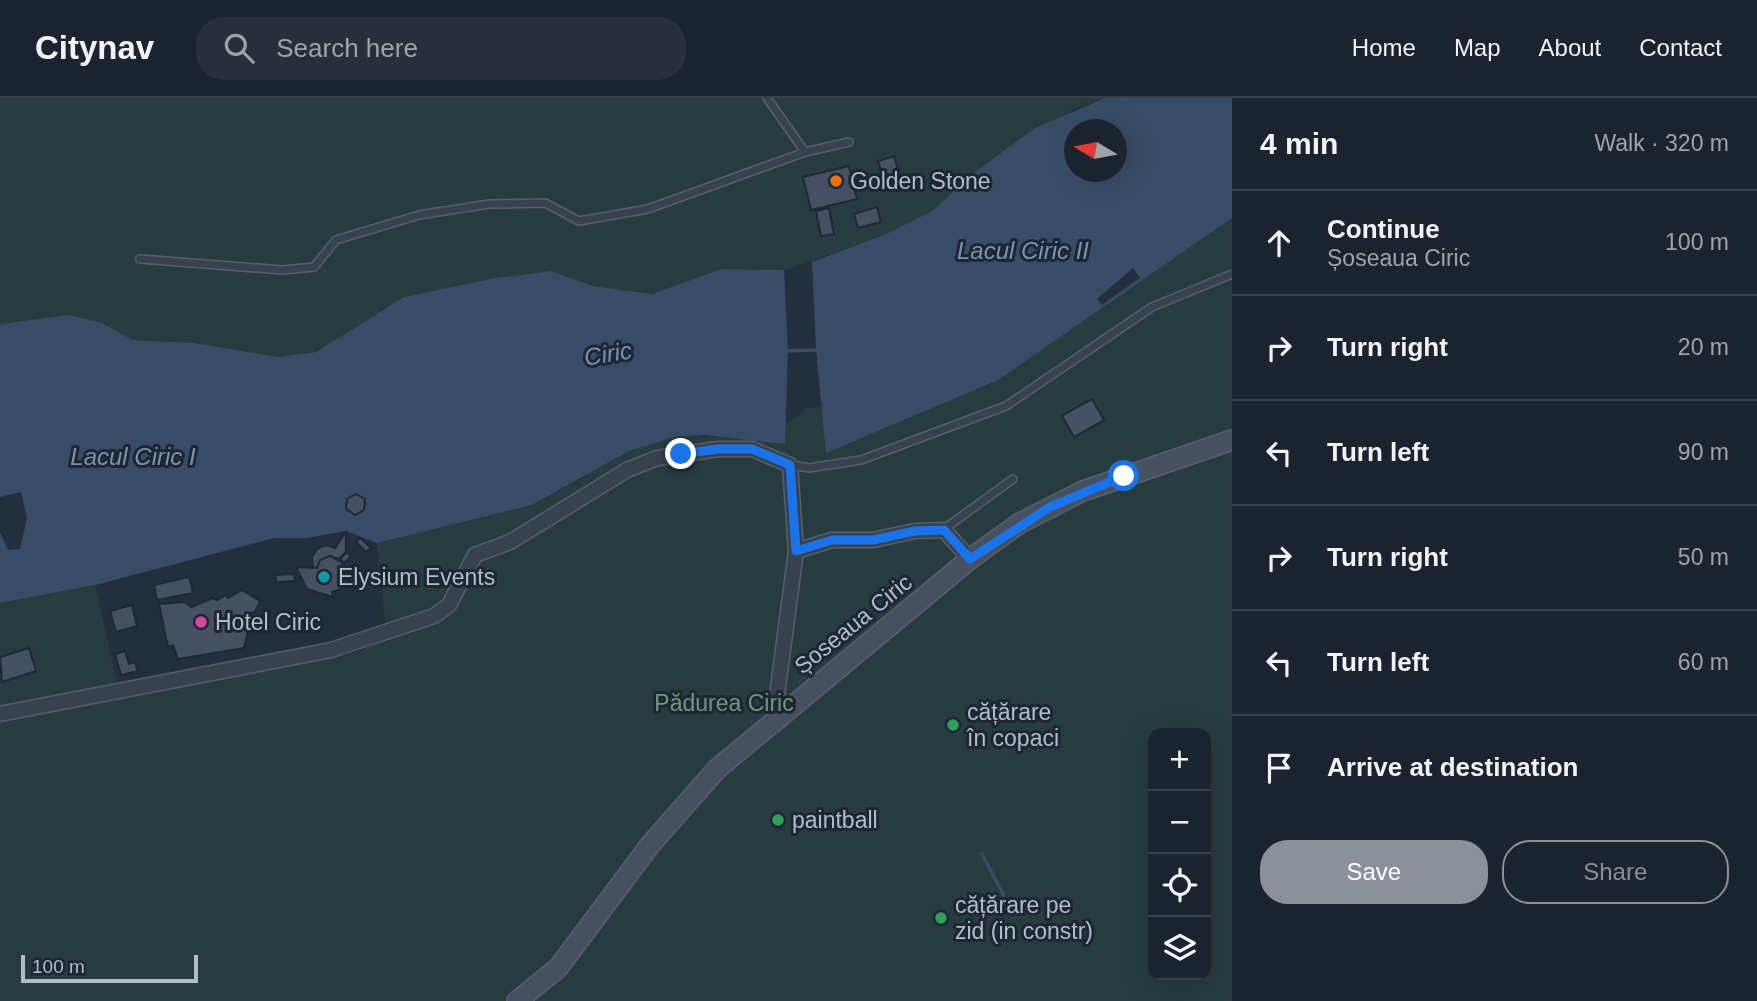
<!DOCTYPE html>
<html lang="en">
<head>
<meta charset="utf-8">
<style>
  body { margin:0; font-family:Helvetica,sans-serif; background:#282f3a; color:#f1f3f6 }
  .controls { position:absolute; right:21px; bottom:21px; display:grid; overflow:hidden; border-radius:14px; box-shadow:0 7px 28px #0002 }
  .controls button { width:63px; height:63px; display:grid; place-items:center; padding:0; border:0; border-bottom:2px solid #39404a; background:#1b232e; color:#f1f3f6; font:35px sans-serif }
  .compass { position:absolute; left:1064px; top:21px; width:63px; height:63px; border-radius:50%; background:#1b232e; box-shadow:0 7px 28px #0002; rotate:280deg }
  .scale { position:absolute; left:21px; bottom:18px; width:177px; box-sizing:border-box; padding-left:7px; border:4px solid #b4bcc9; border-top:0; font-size:19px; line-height:24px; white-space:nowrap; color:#b4bcc9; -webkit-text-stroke:5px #1d2633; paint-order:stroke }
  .stop { position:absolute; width:21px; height:21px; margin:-16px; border:5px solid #1a73e8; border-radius:50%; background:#fff }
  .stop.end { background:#1a73e8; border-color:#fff; box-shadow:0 2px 7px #0008 }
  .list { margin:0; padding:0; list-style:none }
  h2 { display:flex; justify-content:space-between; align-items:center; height:91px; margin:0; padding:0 28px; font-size:30px }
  h2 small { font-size:23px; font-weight:400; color:#a0a4aa }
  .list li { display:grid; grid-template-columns:46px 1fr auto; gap:21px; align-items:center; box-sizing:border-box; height:105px; padding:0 28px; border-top:2px solid #39404a }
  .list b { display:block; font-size:26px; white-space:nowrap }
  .list p { margin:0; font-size:23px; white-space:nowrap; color:#a0a4aa }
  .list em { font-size:23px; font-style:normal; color:#a0a4aa }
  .actions { display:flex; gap:14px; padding:21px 28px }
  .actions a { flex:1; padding:16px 0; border:2px solid #8c9099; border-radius:28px; text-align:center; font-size:24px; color:#8c9099 }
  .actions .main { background:#8c9099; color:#fff }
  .icon { flex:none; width:38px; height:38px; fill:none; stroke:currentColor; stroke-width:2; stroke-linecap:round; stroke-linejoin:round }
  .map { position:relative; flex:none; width:1232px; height:903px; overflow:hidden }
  header { display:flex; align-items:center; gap:42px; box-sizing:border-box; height:98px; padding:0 35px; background:#1b232e; border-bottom:2px solid #39404a }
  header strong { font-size:33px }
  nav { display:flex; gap:38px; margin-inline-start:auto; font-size:24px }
  .search { width:490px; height:63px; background:#282f3a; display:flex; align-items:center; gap:18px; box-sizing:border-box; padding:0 24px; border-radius:28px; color:#a0a4aa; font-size:26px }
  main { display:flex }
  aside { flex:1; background:#1b232e }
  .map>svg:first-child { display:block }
</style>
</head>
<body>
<header>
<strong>Citynav</strong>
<div class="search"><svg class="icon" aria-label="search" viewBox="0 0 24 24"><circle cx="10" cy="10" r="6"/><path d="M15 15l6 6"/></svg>Search here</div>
<nav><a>Home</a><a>Map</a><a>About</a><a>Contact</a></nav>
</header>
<main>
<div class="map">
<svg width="1232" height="903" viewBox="0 0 1232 903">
  <rect width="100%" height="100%" fill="#242f3e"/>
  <g fill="#263c3f" fill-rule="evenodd">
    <path d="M0,0H1105L1075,11L963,85L932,113L886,136L795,169L784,172L721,171L652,196L593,188L551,173L495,180L404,199L316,254L278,259L194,245L133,242L102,225L21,223L0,226Z"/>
    <path d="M1232,120V903H0V505L95,487L118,588L168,576L347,557L387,542L377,445L532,407L585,379L606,361L668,336L765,342L808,310L974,292L990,286ZM1153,635H1206V877H1153Z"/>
  </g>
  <g fill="#394c67" fill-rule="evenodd">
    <path d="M1105,0H1232V120L998,282L826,355L816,251L812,164L886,136L932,113L975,74L1035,30ZM1074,32H1116V74H1074Z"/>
    <path d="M721,171L784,172L788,252L785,346L703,337L674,339L629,353L532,407L377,445L346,433L307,440H274L95,487L0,505V435L8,452L20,451L27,420L21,394L0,399V226L69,217L102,225L133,242L194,245L278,259L316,254L404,199L495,180L551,173L593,188L652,196Z"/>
  </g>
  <path fill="#242f3e" d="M1133,170L1140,180L1102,207L1097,201Z"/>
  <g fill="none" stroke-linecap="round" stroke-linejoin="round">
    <g stroke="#394c67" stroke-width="3.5">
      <path d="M783,253L817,252"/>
      <path d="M982,756L1004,798"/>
    </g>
  </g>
  <g fill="#455162" stroke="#1f2835" stroke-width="2">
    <path d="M894,58L899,75L883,79L878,63Z"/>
    <path d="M849,68L857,101L811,112L803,79Z"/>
    <path d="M877,109L881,124L858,130L854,116Z"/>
    <path d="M829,110L834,136L821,138L816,113Z"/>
    <path d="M1092,301L1104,322L1074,339L1062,318Z"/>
    <path d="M356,396L365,401L364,412L355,417L346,411L347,401Z"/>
    <path d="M346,434V454L339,461L330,458L320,463L317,470H313L312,459L317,451L326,447L335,450Z"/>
    <path d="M360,440L371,450L366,454L356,444Z"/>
    <path d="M347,454L351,458L344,465L340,461Z"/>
    <path d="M330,458L342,464L349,478L346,484L348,489L332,494L333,499L307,491L296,469L317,470L320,462Z"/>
    <path d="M294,476L295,483L276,484L275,477Z"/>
    <path d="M189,479L193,495L157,502L154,487Z"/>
    <path d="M242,492L260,503L255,514L245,516L243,522L242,529L249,528L244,550L178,561L173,547L168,549L159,506L185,504L191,509L213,500L217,502L226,497L228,500Z"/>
    <path d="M132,507L137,528L116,534L110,513Z"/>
    <path d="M29,550L36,573L2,584L0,559Z"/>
    <path d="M125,553L129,566L135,564L138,573L121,577L115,556Z"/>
  </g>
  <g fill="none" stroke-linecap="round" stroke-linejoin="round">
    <g stroke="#565f6c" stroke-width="10">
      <g id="service">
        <path d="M767,0L805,54L849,44"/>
        <path d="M140,161L283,172L314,169L336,142L419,117L489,106L545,105L579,123L648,111L805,54"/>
        <path d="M790,367L809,370L861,362L1006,308L1152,209L1232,176"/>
        <path d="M944,431L1013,381"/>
      </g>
    </g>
    <g stroke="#565f6c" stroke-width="17">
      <g id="minor">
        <path d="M796,453L832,442H873L915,433L944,432L970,461"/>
        <path d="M0,616L331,552L434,518L449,507L475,457L510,444L627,372L657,360L718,351H752L790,367L796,453L777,597L785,612"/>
      </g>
    </g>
    <g stroke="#565f6c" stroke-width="22">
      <path id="secondary" d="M517,903L558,870L650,747L717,671L970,461L1020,425L1083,393L1232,342"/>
    </g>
    <use href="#service" stroke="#38414e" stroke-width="7"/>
    <use href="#minor" stroke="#38414e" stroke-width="14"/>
    <use href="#secondary" stroke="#465061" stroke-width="19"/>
  </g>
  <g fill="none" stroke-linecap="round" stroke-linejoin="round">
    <path stroke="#1a73e8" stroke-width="9" d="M681,356L718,351H752L790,367L796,453L832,442H873L915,433L944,432L970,461L1050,409L1124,378"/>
  </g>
  <circle fill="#e8710a" stroke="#1d2633" stroke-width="2.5" cx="836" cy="83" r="7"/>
  <circle fill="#0f9aa8" stroke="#1d2633" stroke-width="2.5" cx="324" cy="479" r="7"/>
  <circle fill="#d1479c" stroke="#1d2633" stroke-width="2.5" cx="201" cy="524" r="7"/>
  <g fill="#2e9e5b" stroke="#1d2633" stroke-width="2.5">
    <circle cx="953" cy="627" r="7"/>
    <circle cx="778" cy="722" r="7"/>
    <circle cx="941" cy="820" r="7"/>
  </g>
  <g text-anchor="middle" stroke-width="6" stroke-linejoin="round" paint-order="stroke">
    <g font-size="23" fill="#b4bcc9" stroke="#1d2633" text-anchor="start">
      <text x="850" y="91">Golden Stone</text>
      <text x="338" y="487">Elysium Events</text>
      <text x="215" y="532">Hotel Ciric</text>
      <text x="967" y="622">cățărare<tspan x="967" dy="26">în copaci</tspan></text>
      <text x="792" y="730">paintball</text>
      <text x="955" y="815">cățărare pe<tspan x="955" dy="26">zid (in constr)</tspan></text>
    </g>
    <g font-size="23" fill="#b4bcc9" stroke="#1d2633">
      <text transform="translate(853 526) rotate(-39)" y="8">Șoseaua Ciric</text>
    </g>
    <g font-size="23" fill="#6b9a76" stroke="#1d2633">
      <text x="724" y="613">Pădurea Ciric</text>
    </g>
    <g font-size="24" font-style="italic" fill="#7c92b1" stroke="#1d2633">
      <text x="1023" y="161">Lacul Ciric II</text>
      <text transform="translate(608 256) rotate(-9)" y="8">Ciric</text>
      <text x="133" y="367">Lacul Ciric I</text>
    </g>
  </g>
</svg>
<div class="controls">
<button>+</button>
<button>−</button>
<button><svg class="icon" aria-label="locate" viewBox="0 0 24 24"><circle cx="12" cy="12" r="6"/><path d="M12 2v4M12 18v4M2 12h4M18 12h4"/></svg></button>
<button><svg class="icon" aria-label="layers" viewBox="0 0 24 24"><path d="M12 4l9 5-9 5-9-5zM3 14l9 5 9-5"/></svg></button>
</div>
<svg class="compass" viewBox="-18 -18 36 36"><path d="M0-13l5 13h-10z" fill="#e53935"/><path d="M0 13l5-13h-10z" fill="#a0a4aa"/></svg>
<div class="scale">100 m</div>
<div class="stop" style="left:1124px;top:378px"></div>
<div class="stop end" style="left:681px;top:356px"></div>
</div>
<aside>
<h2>4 min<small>Walk · 320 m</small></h2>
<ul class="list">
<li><svg class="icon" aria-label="ahead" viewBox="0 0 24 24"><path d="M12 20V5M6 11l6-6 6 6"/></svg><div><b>Continue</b><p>Șoseaua Ciric</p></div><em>100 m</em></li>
<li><svg class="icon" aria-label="right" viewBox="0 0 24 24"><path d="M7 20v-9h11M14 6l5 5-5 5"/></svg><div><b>Turn right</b></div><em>20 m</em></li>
<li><svg class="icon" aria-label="left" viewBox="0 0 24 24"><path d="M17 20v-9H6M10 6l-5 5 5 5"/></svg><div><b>Turn left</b></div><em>90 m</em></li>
<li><svg class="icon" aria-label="right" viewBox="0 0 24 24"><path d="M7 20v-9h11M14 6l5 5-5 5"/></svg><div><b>Turn right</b></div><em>50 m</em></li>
<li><svg class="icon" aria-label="left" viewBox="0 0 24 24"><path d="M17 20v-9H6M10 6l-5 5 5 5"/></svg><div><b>Turn left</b></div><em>60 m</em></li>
<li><svg class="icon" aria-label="arrive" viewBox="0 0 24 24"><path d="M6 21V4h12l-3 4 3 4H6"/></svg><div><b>Arrive at destination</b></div></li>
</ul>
<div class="actions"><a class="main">Save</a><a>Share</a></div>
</aside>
</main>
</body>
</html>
